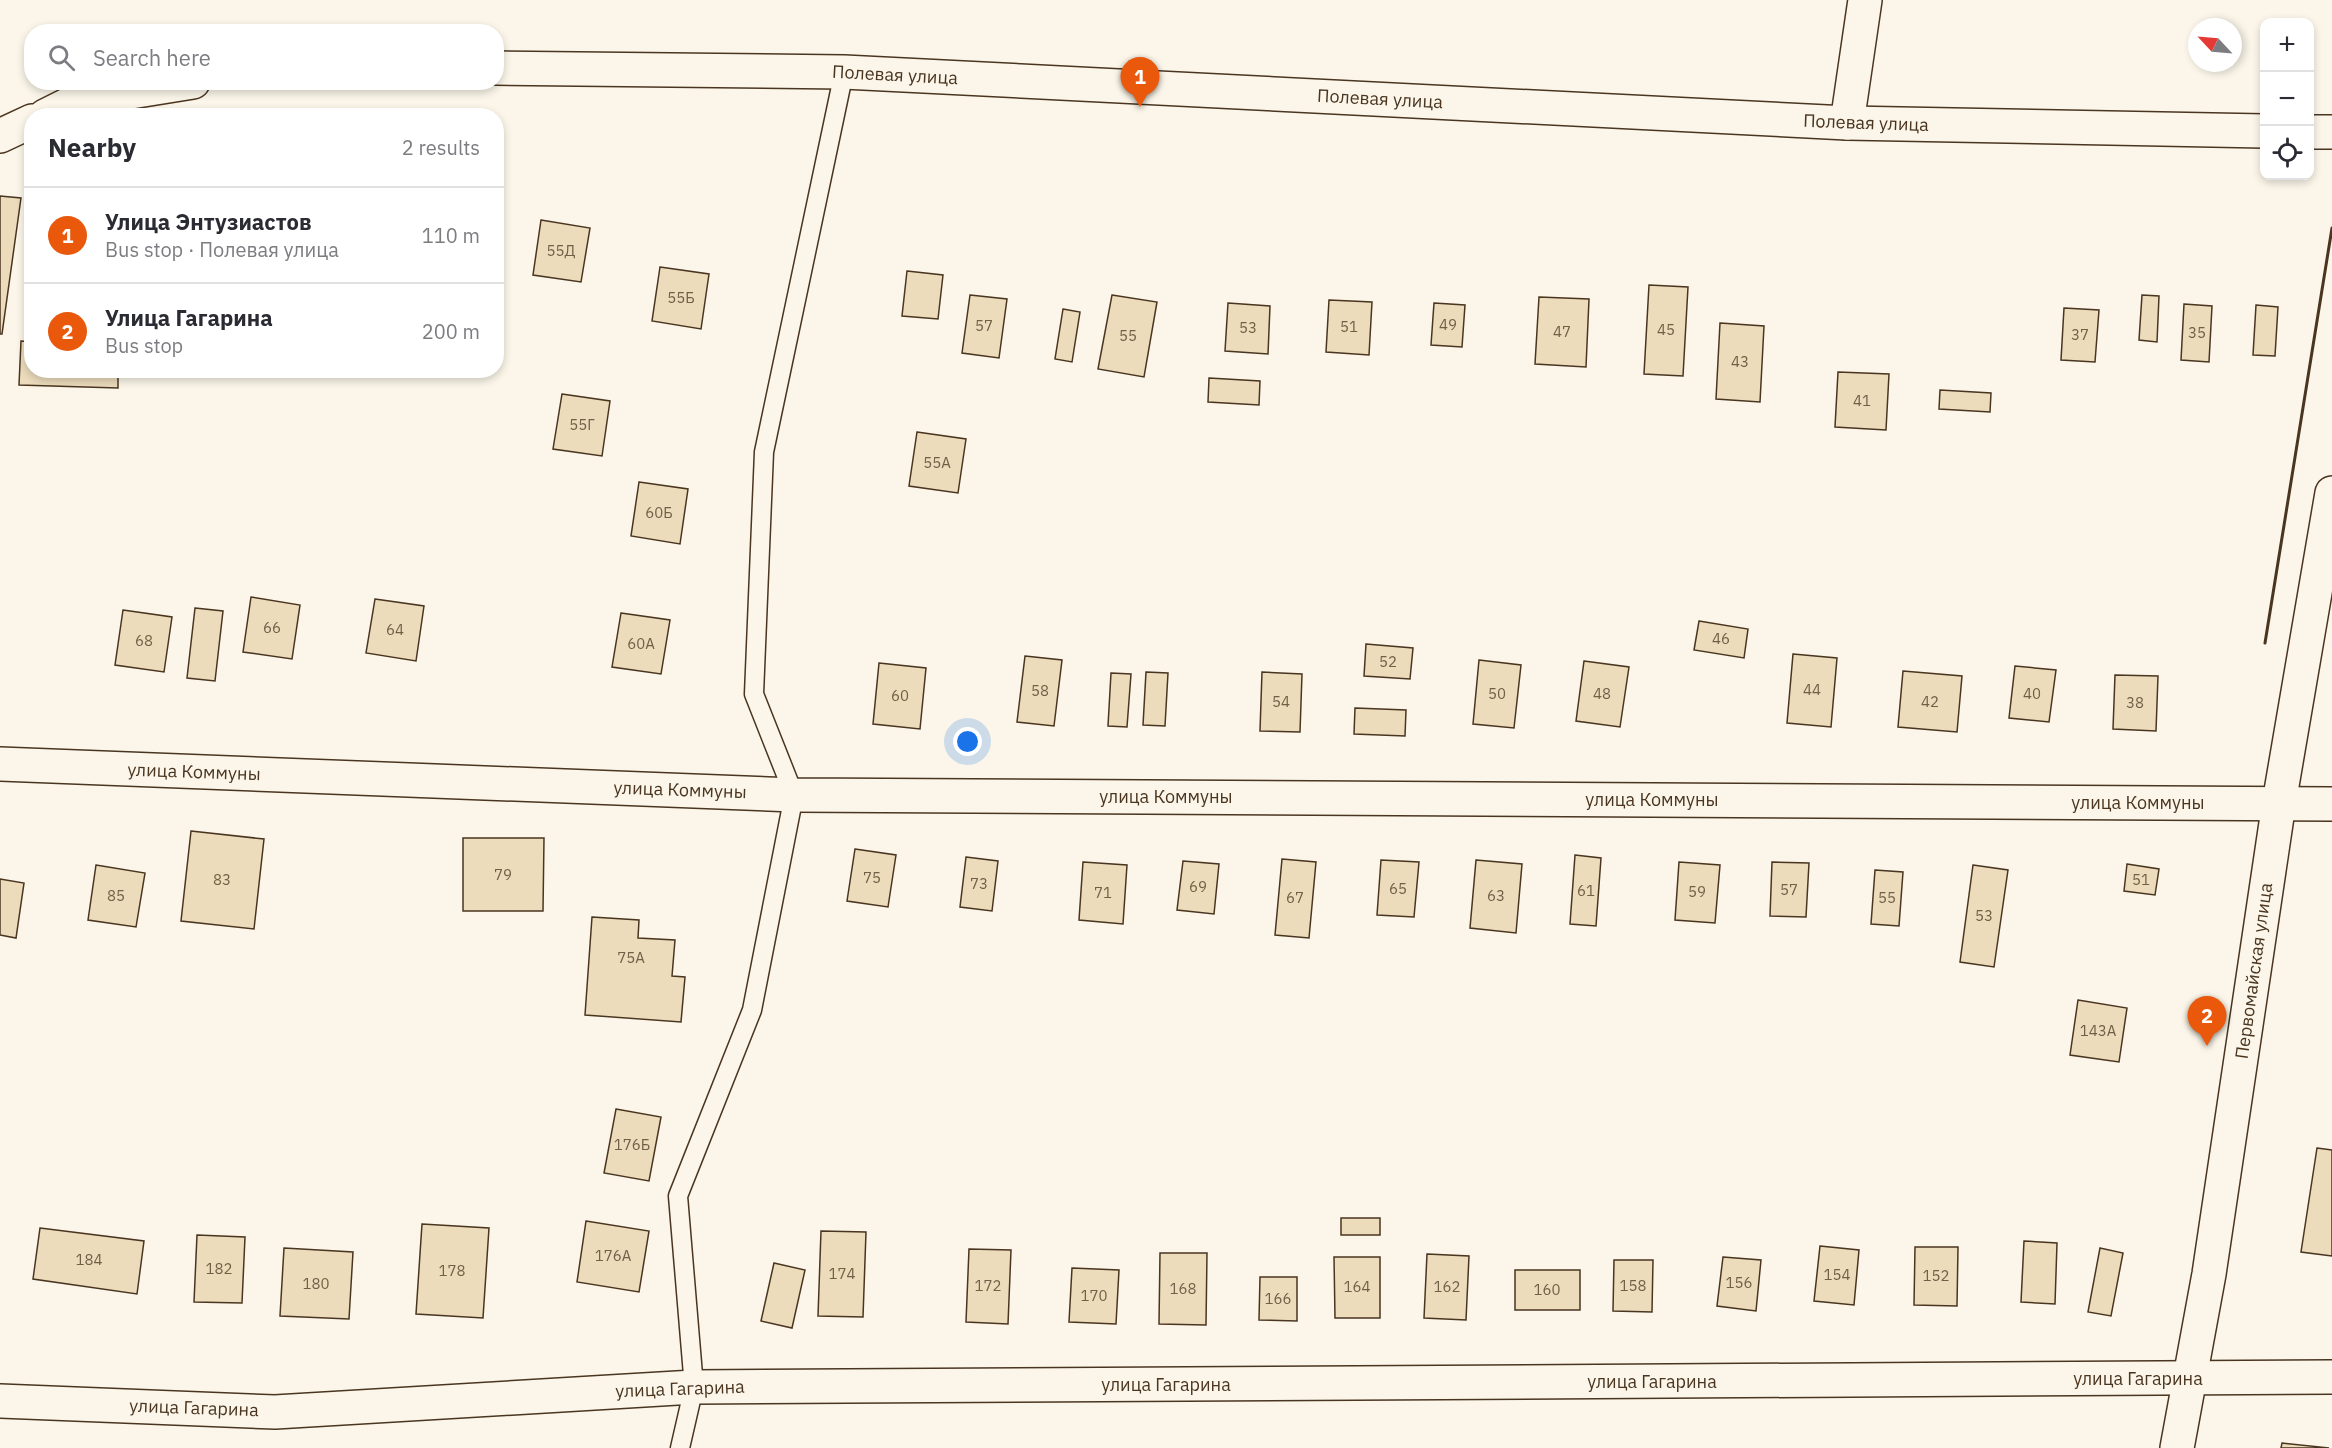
<!DOCTYPE html>
<html lang="en">
<head>
<meta charset="utf-8">
<style>
  body { margin:0; font-family:"IBM Plex Sans",sans-serif; background:#f2f2f3; color:#2b2b33 }
  .controls { position:absolute; right:18px; top:18px; display:grid; overflow:hidden; border-radius:12px; box-shadow:0 3px 9px #0003 }
  .controls button { width:54px; height:54px; display:grid; place-items:center; padding:0; border:0; border-bottom:2px solid #e1e1e2; background:#fff; color:#2b2b33; font:30px sans-serif }
  .compass { position:absolute; left:2188px; top:18px; width:54px; height:54px; border-radius:50%; background:#fff; box-shadow:0 3px 9px #0003; rotate:296deg }
  .you { position:absolute; left:968px; top:742px; width:21px; height:21px; margin:-15px; border:4px solid #fff; border-radius:50%; background:#1a73e8; box-shadow:0 0 0 9px #1a73e833 }
  .badge { display:grid; place-items:center; width:39px; height:39px; border-radius:50%; background:#ea580c; color:#fff; font-size:20px; font-weight:700 }
  .pin { position:absolute; translate:-50% -50px; filter:drop-shadow(0 2px 3px #0008) }
  .pin::after { content:''; position:absolute; top:32px; width:21px; height:18px; background:inherit; clip-path:polygon(0 0,100% 0,50% 100%) }
  .list { margin:0; padding:0; list-style:none }
  h2 { display:flex; justify-content:space-between; align-items:center; height:78px; margin:0; padding:0 24px; font-size:26px }
  h2 small { font-size:20px; font-weight:400; color:#7c7c81 }
  .list li { display:grid; grid-template-columns:39px 1fr auto; gap:18px; align-items:center; box-sizing:border-box; height:96px; padding:0 24px; border-top:2px solid #e1e1e2 }
  .list b { display:block; font-size:22px; white-space:nowrap }
  .list p { margin:0; font-size:20px; white-space:nowrap; color:#7c7c81 }
  .list em { font-size:20px; font-style:normal; color:#7c7c81 }
  .icon { flex:none; width:33px; height:33px; fill:none; stroke:currentColor; stroke-width:2; stroke-linecap:round; stroke-linejoin:round }
  .map { position:relative; flex:none; width:2332px; height:1448px; overflow:hidden }
  .search { position:absolute; background:#fff; box-shadow:0 3px 9px #0003; left:24px; top:24px; width:480px; height:66px; display:flex; align-items:center; gap:15px; box-sizing:border-box; padding:0 21px; border-radius:24px; color:#7c7c81; font-size:22px }
  .panel { position:absolute; background:#fff; box-shadow:0 3px 9px #0003; left:24px; top:108px; width:480px; height:270px; border-radius:24px }
  .map>svg:first-child { display:block }
</style>
</head>
<body>
<div class="map">
<svg width="2332" height="1448" viewBox="0 0 2332 1448">
  <rect width="100%" height="100%" fill="#fbf6e9"/>
  <g fill="#ecdcbc" stroke="#4a3520" stroke-width="1.5">
    <path d="M0,196L21,198L2,334H0Z"/>
    <path d="M541,220L590,228L581,282L533,275Z"/>
    <path d="M660,267L709,274L701,329L652,321Z"/>
    <path d="M907,271L943,275L938,319L902,316Z"/>
    <path d="M1649,285L1688,287L1683,376L1644,374Z"/>
    <path d="M970,295L1007,299L999,358L962,353Z"/>
    <path d="M1112,295L1157,302L1144,377L1098,369Z"/>
    <path d="M2142,295L2159,296L2157,342L2139,340Z"/>
    <path d="M1539,297L1589,299L1586,367L1535,364Z"/>
    <path d="M1329,300L1372,302L1369,355L1326,352Z"/>
    <path d="M1228,303L1270,306L1268,354L1225,351Z"/>
    <path d="M1434,303L1465,305L1462,347L1431,345Z"/>
    <path d="M2184,304L2212,306L2209,362L2181,360Z"/>
    <path d="M2256,305L2278,307L2275,356L2253,355Z"/>
    <path d="M2064,308L2099,310L2095,362L2061,360Z"/>
    <path d="M1063,309L1080,312L1072,362L1055,359Z"/>
    <path d="M1720,323L1764,326L1760,402L1716,399Z"/>
    <path d="M21,341L32,342V370H118V388L19,385Z"/>
    <path d="M1838,372L1889,374L1886,430L1835,427Z"/>
    <path d="M1209,378L1260,381L1259,405L1208,402Z"/>
    <path d="M1940,390L1991,393L1990,412L1939,409Z"/>
    <path d="M562,394L610,401L602,456L553,449Z"/>
    <path d="M917,432L966,439L958,493L909,486Z"/>
    <path d="M639,482L688,489L680,544L631,536Z"/>
    <path d="M251,597L300,605L292,659L243,652Z"/>
    <path d="M375,599L424,606L416,661L366,653Z"/>
    <path d="M195,608L223,611L215,681L187,678Z"/>
    <path d="M123,610L172,617L164,672L115,665Z"/>
    <path d="M621,613L670,620L661,674L612,667Z"/>
    <path d="M1699,621L1748,629L1744,658L1694,650Z"/>
    <path d="M1366,644L1413,648L1410,679L1364,676Z"/>
    <path d="M1793,654L1837,658L1831,727L1787,723Z"/>
    <path d="M1025,656L1062,660L1054,726L1017,722Z"/>
    <path d="M1479,660L1521,665L1514,728L1473,724Z"/>
    <path d="M1584,661L1629,667L1620,727L1576,721Z"/>
    <path d="M879,663L926,668L920,729L873,724Z"/>
    <path d="M2015,666L2056,670L2049,722L2009,718Z"/>
    <path d="M1903,671L1962,676L1957,732L1898,727Z"/>
    <path d="M1146,672L1168,673L1165,726L1143,725Z"/>
    <path d="M1262,672L1302,674L1300,732L1260,731Z"/>
    <path d="M1111,673L1131,674L1127,727L1108,726Z"/>
    <path d="M2115,675L2158,676L2156,731L2113,729Z"/>
    <path d="M1355,708L1406,710L1405,736L1354,734Z"/>
    <path d="M191,831L264,839L254,929L181,921Z"/>
    <path d="M463,838H544L543,911H463Z"/>
    <path d="M855,849L896,855L888,907L847,901Z"/>
    <path d="M1575,855L1601,858L1596,926L1570,924Z"/>
    <path d="M966,857L998,861L992,911L960,907Z"/>
    <path d="M1282,859L1316,862L1309,938L1275,935Z"/>
    <path d="M1381,860L1419,862L1414,917L1377,915Z"/>
    <path d="M1476,860L1522,864L1516,933L1470,928Z"/>
    <path d="M1183,861L1219,864L1214,914L1177,910Z"/>
    <path d="M1083,862L1127,865L1123,924L1079,920Z"/>
    <path d="M1679,862L1720,865L1715,923L1675,920Z"/>
    <path d="M1772,862L1809,863L1806,917L1770,916Z"/>
    <path d="M2127,864L2159,869L2155,895L2124,891Z"/>
    <path d="M96,865L145,873L136,927L88,920Z"/>
    <path d="M1973,865L2008,870L1994,967L1960,962Z"/>
    <path d="M1875,870L1903,872L1899,926L1871,924Z"/>
    <path d="M0,879L24,883L16,938L0,935Z"/>
    <path d="M592,917L639,920L638,938L675,940L672,976L685,977L681,1022L585,1015Z"/>
    <path d="M2078,1000L2127,1008L2119,1062L2070,1055Z"/>
    <path d="M616,1109L661,1117L649,1181L604,1173Z"/>
    <path d="M2317,1148L2332,1150V1256L2301,1252Z"/>
    <rect x="1341" y="1218" width="39" height="17"/>
    <path d="M586,1221L649,1231L639,1292L577,1282Z"/>
    <path d="M422,1224L489,1228L483,1318L416,1314Z"/>
    <path d="M40,1228L144,1241L137,1294L33,1279Z"/>
    <path d="M821,1231L866,1232L863,1317L818,1316Z"/>
    <path d="M197,1235L245,1237L242,1303L194,1302Z"/>
    <path d="M2024,1241L2057,1243L2055,1304L2021,1302Z"/>
    <path d="M1820,1246L1859,1250L1854,1305L1814,1301Z"/>
    <path d="M1915,1247H1958L1957,1306L1914,1305Z"/>
    <path d="M284,1248L353,1252L349,1319L280,1316Z"/>
    <path d="M2100,1248L2123,1253L2111,1316L2088,1312Z"/>
    <path d="M969,1249L1011,1250L1008,1324L966,1322Z"/>
    <path d="M1160,1253H1207L1206,1325L1159,1324Z"/>
    <path d="M1427,1254L1469,1256L1466,1320L1424,1318Z"/>
    <path d="M1334,1257H1380V1318H1335Z"/>
    <path d="M1723,1257L1761,1260L1756,1311L1717,1306Z"/>
    <path d="M1614,1260H1653L1652,1312L1613,1311Z"/>
    <path d="M774,1263L805,1270L792,1328L761,1321Z"/>
    <path d="M1072,1268L1119,1270L1116,1324L1069,1322Z"/>
    <rect x="1515" y="1270" width="65" height="40"/>
    <path d="M1260,1277H1297V1321L1259,1320Z"/>
    <path d="M2282,1443L2329,1448H2281Z"/>
  </g>
  <g fill="none" stroke-linecap="round" stroke-linejoin="round">
    <g stroke="#4a3520" stroke-width="21">
      <path id="lane" d="M680,1448L694,1387L678,1196L752,1010L794,795L754,694L764,452L844,72"/>
    </g>
    <g stroke="#4a3520" stroke-width="36">
      <g id="street">
        <path d="M496,68L844,72L1847,123L2264,131"/>
        <path d="M45,116L75,101L193,82"/>
        <path d="M1847,123L1865,0"/>
        <path d="M2310,132H2332"/>
        <path d="M0,136L32,121"/>
        <path d="M0,764L794,795L2332,804"/>
        <path d="M0,1401L275,1412L694,1387L2332,1377"/>
      </g>
    </g>
    <g stroke="#4a3520" stroke-width="36">
      <path id="secondary" d="M2177,1448L2209,1274L2279,803L2332,493"/>
    </g>
    <use href="#lane" stroke="#fbf6e9" stroke-width="18"/>
    <use href="#street" stroke="#fbf6e9" stroke-width="33"/>
    <use href="#secondary" stroke="#fbf6e9" stroke-width="33"/>
    <path stroke="#4a3520" stroke-width="3" d="M2265,643L2332,228"/>
  </g>
  <g text-anchor="middle" stroke-width="4.5" stroke-linejoin="round" paint-order="stroke">
    <g font-size="15" fill="#725f47">
      <text x="561" y="256">55Д</text>
      <text x="681" y="303">55Б</text>
      <text x="1448" y="330">49</text>
      <text x="984" y="331">57</text>
      <text x="1349" y="332">51</text>
      <text x="1248" y="333">53</text>
      <text x="1666" y="335">45</text>
      <text x="1562" y="337">47</text>
      <text x="2197" y="338">35</text>
      <text x="2080" y="340">37</text>
      <text x="1128" y="341">55</text>
      <text x="1740" y="367">43</text>
      <text x="1862" y="406">41</text>
      <text x="582" y="430">55Г</text>
      <text x="937" y="468">55А</text>
      <text x="659" y="518">60Б</text>
      <text x="272" y="633">66</text>
      <text x="395" y="635">64</text>
      <text x="1721" y="644">46</text>
      <text x="144" y="646">68</text>
      <text x="641" y="649">60А</text>
      <text x="1388" y="667">52</text>
      <text x="1812" y="695">44</text>
      <text x="1040" y="696">58</text>
      <text x="1497" y="699">50</text>
      <text x="1602" y="699">48</text>
      <text x="2032" y="699">40</text>
      <text x="900" y="701">60</text>
      <text x="1281" y="707">54</text>
      <text x="1930" y="707">42</text>
      <text x="2135" y="708">38</text>
      <text x="503" y="880">79</text>
      <text x="872" y="883">75</text>
      <text x="222" y="885">83</text>
      <text x="2141" y="885">51</text>
      <text x="979" y="889">73</text>
      <text x="1198" y="892">69</text>
      <text x="1398" y="894">65</text>
      <text x="1789" y="895">57</text>
      <text x="1586" y="896">61</text>
      <text x="1697" y="897">59</text>
      <text x="1103" y="898">71</text>
      <text x="116" y="901">85</text>
      <text x="1496" y="901">63</text>
      <text x="1295" y="903">67</text>
      <text x="1887" y="903">55</text>
      <text x="1984" y="921">53</text>
      <text x="631" y="963">75А</text>
      <text x="2098" y="1036">143А</text>
      <text x="632" y="1150">176Б</text>
      <text x="613" y="1261">176А</text>
      <text x="89" y="1265">184</text>
      <text x="219" y="1274">182</text>
      <text x="452" y="1276">178</text>
      <text x="842" y="1279">174</text>
      <text x="1837" y="1280">154</text>
      <text x="1936" y="1281">152</text>
      <text x="1739" y="1288">156</text>
      <text x="316" y="1289">180</text>
      <text x="988" y="1291">172</text>
      <text x="1633" y="1291">158</text>
      <text x="1357" y="1292">164</text>
      <text x="1447" y="1292">162</text>
      <text x="1183" y="1294">168</text>
      <text x="1547" y="1295">160</text>
      <text x="1094" y="1301">170</text>
      <text x="1278" y="1304">166</text>
    </g>
    <g font-size="18" fill="#4a3520" stroke="#fbf6e9">
      <text transform="translate(895 75) rotate(3)" y="6">Полевая улица</text>
      <text transform="translate(1380 99) rotate(3)" y="6">Полевая улица</text>
      <text transform="translate(1866 123) rotate(2)" y="6">Полевая улица</text>
      <text transform="translate(194 772) rotate(2)" y="6">улица Коммуны</text>
      <text transform="translate(680 790) rotate(2)" y="6">улица Коммуны</text>
      <text x="1166" y="803">улица Коммуны</text>
      <text x="1652" y="806">улица Коммуны</text>
      <text x="2138" y="809">улица Коммуны</text>
      <text transform="translate(2254 971) rotate(-82)" y="6">Первомайская улица</text>
      <text x="2138" y="1385">улица Гагарина</text>
      <text x="1652" y="1388">улица Гагарина</text>
      <text x="1166" y="1391">улица Гагарина</text>
      <text transform="translate(680 1389) rotate(-2)" y="6">улица Гагарина</text>
      <text transform="translate(194 1408) rotate(2)" y="6">улица Гагарина</text>
    </g>
  </g>
</svg>
<div class="controls">
<button>+</button>
<button>−</button>
<button><svg class="icon" aria-label="locate" viewBox="0 0 24 24"><circle cx="12" cy="12" r="6"/><path d="M12 2v4M12 18v4M2 12h4M18 12h4"/></svg></button>
</div>
<svg class="compass" viewBox="-18 -18 36 36"><path d="M0-13l5 13h-10z" fill="#e53935"/><path d="M0 13l5-13h-10z" fill="#7c7c81"/></svg>
<div class="you"></div>
<div class="pin badge" style="left:1140px;top:107px">1</div>
<div class="pin badge" style="left:2207px;top:1046px">2</div>
<div class="search"><svg class="icon" aria-label="search" viewBox="0 0 24 24"><circle cx="10" cy="10" r="6"/><path d="M15 15l6 6"/></svg>Search here</div>
<section class="panel">
<h2>Nearby<small>2 results</small></h2>
<ul class="list">
<li><span class="badge">1</span><div><b>Улица Энтузиастов</b><p>Bus stop · Полевая улица</p></div><em>110 m</em></li>
<li><span class="badge">2</span><div><b>Улица Гагарина</b><p>Bus stop</p></div><em>200 m</em></li>
</ul>
</section>
</div>
</body>
</html>
